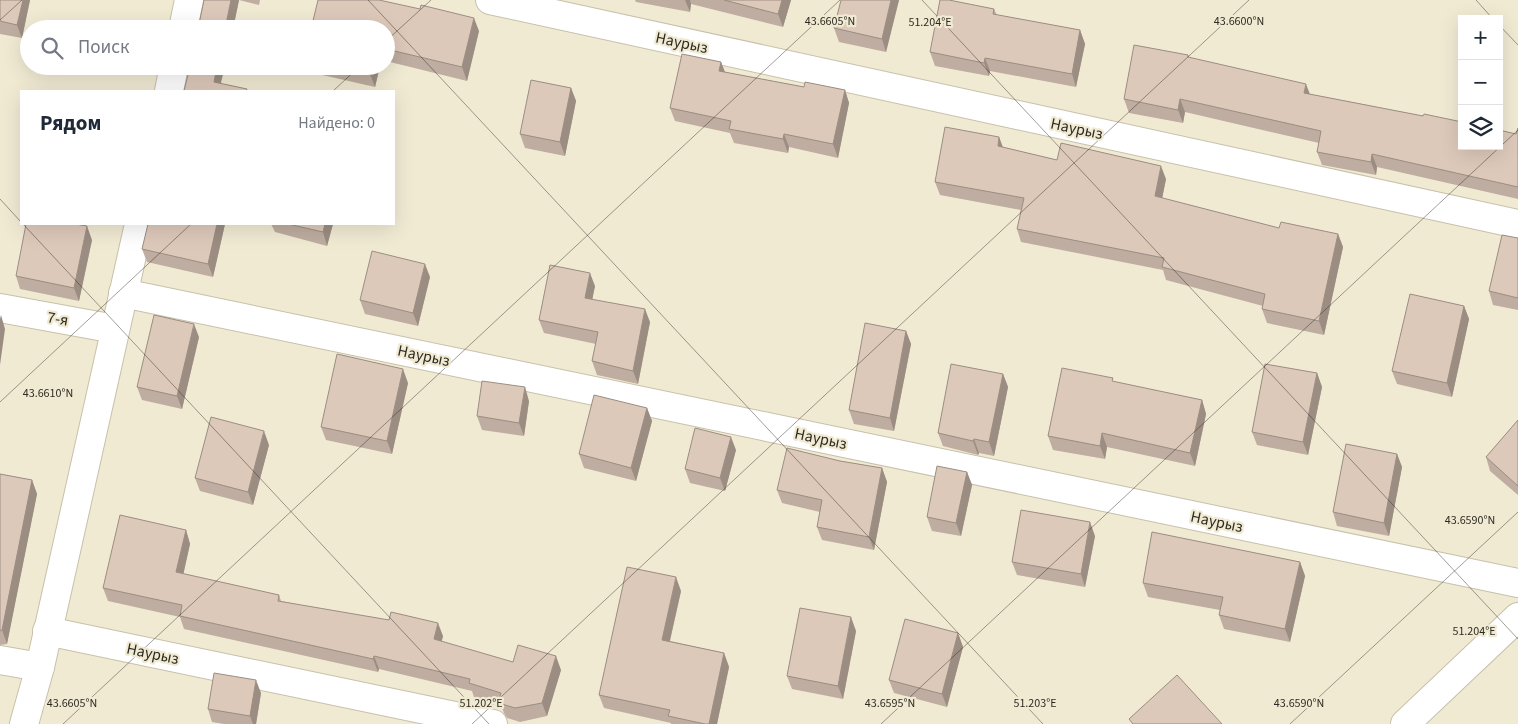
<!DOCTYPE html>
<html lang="ru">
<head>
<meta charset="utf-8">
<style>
  body { margin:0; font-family:"Source Sans 3",sans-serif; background:#f6f6f7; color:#1f2937 }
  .controls { position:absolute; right:15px; top:15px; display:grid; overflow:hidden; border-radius:0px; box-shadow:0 5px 20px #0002 }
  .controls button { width:45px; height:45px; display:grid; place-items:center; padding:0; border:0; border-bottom:1px solid #e0e1e3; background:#fff; color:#1f2937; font:25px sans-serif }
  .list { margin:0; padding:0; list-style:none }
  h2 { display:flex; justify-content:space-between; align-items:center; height:65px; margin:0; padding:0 20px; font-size:21px }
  h2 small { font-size:16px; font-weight:400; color:#747a83 }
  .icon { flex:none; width:28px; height:28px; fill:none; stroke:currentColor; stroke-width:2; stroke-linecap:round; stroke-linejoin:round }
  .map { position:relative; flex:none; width:1518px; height:724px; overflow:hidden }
  .search { position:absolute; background:#fff; box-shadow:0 5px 20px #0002; left:20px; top:20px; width:375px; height:55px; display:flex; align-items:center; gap:12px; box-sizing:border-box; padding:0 18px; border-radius:28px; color:#747a83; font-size:19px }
  .panel { position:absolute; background:#fff; box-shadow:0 5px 20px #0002; left:20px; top:90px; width:375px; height:135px; border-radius:0px }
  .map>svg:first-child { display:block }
</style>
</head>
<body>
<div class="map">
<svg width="1518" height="724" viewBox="0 0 1518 724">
  <rect width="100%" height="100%" fill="#f1ead3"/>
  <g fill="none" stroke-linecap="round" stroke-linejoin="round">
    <g stroke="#c7c0ab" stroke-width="30">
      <g id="minor">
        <path d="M490,0L1518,224"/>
        <path d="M183,29L189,0"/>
        <path d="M169,91L174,66"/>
        <path d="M123,293L1518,583"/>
        <path d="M0,308L115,329"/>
        <path d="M47,631L493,724"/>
        <path d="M0,660L40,667"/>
        <path d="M24,724L40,667L139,224"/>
        <path d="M1405,724L1518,617"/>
      </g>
    </g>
    <use href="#minor" stroke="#fff" stroke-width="28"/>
  </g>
  <g fill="#beada0">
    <path d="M0,0H30L22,38L0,34Z"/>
    <path d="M204,0H260L259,5L239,0L233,29H198Z"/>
    <path d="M635,0H791L783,27L691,4L690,12L636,2Z"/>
    <path d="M899,0L886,52L839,42L834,28Z"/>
    <path d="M420,9L479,31L467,81L386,61V29Z"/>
    <path d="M994,9L997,15L1080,30L1085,44L1076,87L990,71L989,76L935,66L930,52Z"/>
    <path d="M1188,55L1189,58L1310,94L1516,134L1518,128V199L1377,167L1376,175L1322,165L1317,152L1319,143L1185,112L1183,123L1129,113L1124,99Z"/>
    <path d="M721,62L725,72L804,87L845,90L849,103L838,158L789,147L788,153L734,143L730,133L675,121L670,108Z"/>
    <path d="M307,66H380L375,87L309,72Z"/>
    <path d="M571,88L576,101L565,156L525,148L520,134Z"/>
    <path d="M999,137L1003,147L1057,160L1166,179L1162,198L1279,228L1338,234L1343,247L1324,335L1267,323L1262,309L1263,306L1166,280L1163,270L1021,242L1017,229L1021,210L940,195L935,182Z"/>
    <path d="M225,224L213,277L147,262L142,249Z"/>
    <path d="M271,224H333L327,246L275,232Z"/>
    <path d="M1518,238V310L1493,305L1489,291Z"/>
    <path d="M92,240L79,301L20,289L16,276Z"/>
    <path d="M430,277L418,326L365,314L360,300Z"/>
    <path d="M595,286L592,299L650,322L638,384L597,375L592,361L596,344L544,333L539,320Z"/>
    <path d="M1464,306L1469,319L1452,397L1397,384L1392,371Z"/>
    <path d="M906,331L911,344L894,431L854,424L849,410Z"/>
    <path d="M199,337L182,409L142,400L137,387Z"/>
    <path d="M1317,373L1322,387L1308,455L1257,445L1252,432Z"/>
    <path d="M1003,374L1008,387L994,456L979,453L978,455L943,446L938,433Z"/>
    <path d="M1115,382L1202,400L1206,414L1195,466L1107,447L1105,459L1053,450L1048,436Z"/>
    <path d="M408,383L392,454L326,440L321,427Z"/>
    <path d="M529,401L524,436L482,430L477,416Z"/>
    <path d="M647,408L652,421L636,481L584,468L579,454Z"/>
    <path d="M1518,420V495L1490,471L1486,457Z"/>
    <path d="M269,445L253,505L200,491L195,478Z"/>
    <path d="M736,450L725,491L690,483L685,469Z"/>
    <path d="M1397,454L1402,467L1389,536L1337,526L1333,512Z"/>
    <path d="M840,461L882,468L887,482L874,550L822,540L817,527L820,512L782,503L777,490Z"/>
    <path d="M967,472L972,485L961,536L932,531L927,517Z"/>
    <path d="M0,474L32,480L37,494L7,644L0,645Z"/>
    <path d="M186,530L190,544L183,574L279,595L281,601L443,636L441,642L513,662L561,670L547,716L520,722L507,718L504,713L501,705L474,697L472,691L379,669L378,672L184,629L180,617L108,601L103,588Z"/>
    <path d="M1095,536L1085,587L1017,575L1012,562Z"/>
    <path d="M1300,562L1305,576L1290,642L1224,629L1219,615L1220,610L1148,597L1143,583Z"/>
    <path d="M681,591L670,641L724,653L729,667L717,724H671V723L604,708L599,695Z"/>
    <path d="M856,631L843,699L792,689L787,676Z"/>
    <path d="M958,633L963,647L947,707L894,693L889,680Z"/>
    <path d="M261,693L256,724H224L212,722L208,709Z"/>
  </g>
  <g fill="#9b8d82">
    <path d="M23,0H30L22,38L17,25Z"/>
    <path d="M231,0H239L233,29H225Z"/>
    <path d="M685,0H690L691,4L690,12Z"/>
    <path d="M782,0H791L783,27L778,14Z"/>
    <path d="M891,0H899L886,52L882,39Z"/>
    <path d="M474,18L479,31L467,81L462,67Z"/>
    <path d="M1080,30L1085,44L1076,87L1072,74Z"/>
    <path d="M985,58L990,71L989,76L984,63Z"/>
    <path d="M721,62L726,75L719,71Z"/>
    <path d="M217,66H225L219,91L214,82Z"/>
    <path d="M372,66H380L375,87L370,74Z"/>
    <path d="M1306,84L1311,97L1304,93Z"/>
    <path d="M571,88L576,101L565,156L560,142Z"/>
    <path d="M845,90L849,103L838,158L833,144Z"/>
    <path d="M1180,99L1185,112L1183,123L1178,110Z"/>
    <path d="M784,134L789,147L788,153L783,139Z"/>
    <path d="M999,137L1004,151L998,146Z"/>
    <path d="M1372,154L1377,167L1376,175L1371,162Z"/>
    <path d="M1161,166L1166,179L1160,209L1155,196Z"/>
    <path d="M217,224H225L213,277L208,264Z"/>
    <path d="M325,224H333L327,246L323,232Z"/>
    <path d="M87,226L92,240L79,301L74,288Z"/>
    <path d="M1338,234L1343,247L1324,335L1319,321Z"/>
    <path d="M425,264L430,277L418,326L413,313Z"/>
    <path d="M590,273L595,286L590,311L585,298Z"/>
    <path d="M1464,306L1469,319L1452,397L1447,383Z"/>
    <path d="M645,309L650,322L638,384L633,371Z"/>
    <path d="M1,315L5,329L0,365V319Z"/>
    <path d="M194,324L199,337L182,409L177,396Z"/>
    <path d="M906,331L911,344L894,431L890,418Z"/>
    <path d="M403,369L408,383L392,454L387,441Z"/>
    <path d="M1317,373L1322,387L1308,455L1303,442Z"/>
    <path d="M1003,374L1008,387L994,456L989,442Z"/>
    <path d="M525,387L529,401L524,436L519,423Z"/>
    <path d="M1202,400L1206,414L1195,466L1190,453Z"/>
    <path d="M647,408L652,421L636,481L631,468Z"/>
    <path d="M264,431L269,445L253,505L248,492Z"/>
    <path d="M1102,433L1107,447L1105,459L1100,446Z"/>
    <path d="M731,437L736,450L725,491L720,478Z"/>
    <path d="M974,439L979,453L978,455L973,441Z"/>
    <path d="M1397,454L1402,467L1389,536L1384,523Z"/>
    <path d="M882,468L887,482L874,550L869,537Z"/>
    <path d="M967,472L972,485L961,536L956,523Z"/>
    <path d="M32,480L37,494L7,644L2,630Z"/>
    <path d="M1090,522L1095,536L1085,587L1081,574Z"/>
    <path d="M186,530L190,544L181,585L176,572Z"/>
    <path d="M1300,562L1305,576L1290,642L1285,629Z"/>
    <path d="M676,577L681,591L667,653L662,640Z"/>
    <path d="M851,617L856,631L843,699L838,686Z"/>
    <path d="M438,623L443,636L439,653L434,639Z"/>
    <path d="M958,633L963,647L947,707L942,694Z"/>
    <path d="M724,653L729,667L717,724H709Z"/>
    <path d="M374,656L379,669L378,672L373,659Z"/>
    <path d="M556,656L561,670L547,716L542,703Z"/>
    <path d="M256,680L261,693L256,724H253L250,716Z"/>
  </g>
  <g fill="#ddc9ba" stroke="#9b8d82">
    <path d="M0,0H23L17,25L0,21Z"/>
    <path d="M204,0H231L225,29H198Z"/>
    <path d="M318,0H379L420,9L421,5L474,18L462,67L386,49V29H311Z"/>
    <path d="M724,0H782L778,14Z"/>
    <path d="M841,0H891L882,39L834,28Z"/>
    <path d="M940,0H949L994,9L993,14L1080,30L1072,74L985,58L984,63L930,52Z"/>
    <path d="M1134,45L1188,55V57L1306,84L1304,93L1423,116L1424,114L1462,122V146H1499V130L1516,134L1518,128V187L1372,154L1371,162L1317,152L1321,131L1180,99L1178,110L1124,99Z"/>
    <path d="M682,54L721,62L719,71L804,87L805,82L845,90L833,144L784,134L783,139L729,129L731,121L670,108Z"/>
    <path d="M190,66H217L214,82L247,89L246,91H184Z"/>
    <path d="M337,66H372L370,74Z"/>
    <path d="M531,80L571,88L560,142L520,134Z"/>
    <path d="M945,127L999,137L998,146L1057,160L1061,143L1161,166L1155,196L1279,228L1281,222L1338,234L1319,321L1262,309L1265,294L1162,267L1164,258L1017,229L1024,198L935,182Z"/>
    <path d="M26,224H75L87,226L74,288L16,276Z"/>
    <path d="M148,224H217L208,264L142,249Z"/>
    <path d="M288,224H325L323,232Z"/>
    <path d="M1502,235L1518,238V298L1489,291Z"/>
    <path d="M372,251L425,264L413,313L360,300Z"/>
    <path d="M550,265L590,273L585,298L645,309L633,371L592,361L598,332L539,320Z"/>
    <path d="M1410,294L1464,306L1447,383L1392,371Z"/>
    <path d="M154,315L194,324L177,396L137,387Z"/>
    <path d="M865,323L906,331L890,418L849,410Z"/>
    <path d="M337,354L403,369L387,441L321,427Z"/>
    <path d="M951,364L1003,374L989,442L974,439L973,441L938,433Z"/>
    <path d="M1265,364L1317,373L1303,442L1252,432Z"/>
    <path d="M1062,368L1113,378L1112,381L1202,400L1190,453L1102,433L1100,446L1048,436Z"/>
    <path d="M482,381L525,387L519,423L477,416Z"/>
    <path d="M594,395L647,408L631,468L579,454Z"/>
    <path d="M211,417L264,431L248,492L195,478Z"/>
    <path d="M1518,420V486L1486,457Z"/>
    <path d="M695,428L731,437L720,478L685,469Z"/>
    <path d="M1346,444L1397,454L1384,523L1333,512Z"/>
    <path d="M787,448L840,461L882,468L869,537L817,527L822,500L777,490Z"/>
    <path d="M937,466L967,472L956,523L927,517Z"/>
    <path d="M0,474L32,480L2,630L0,631Z"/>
    <path d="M1021,510L1090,522L1081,574L1012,562Z"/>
    <path d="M120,515L186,530L176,572L279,595L278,601L389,620L391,612L438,623L434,639L513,662L518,645L556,656L542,703L515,708L502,704L499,700L501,693L469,683L470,679L374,656L373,659L180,616L182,605L103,588Z"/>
    <path d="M1152,532L1300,562L1285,629L1219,615L1223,597L1143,583Z"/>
    <path d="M627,567L676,577L662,640L724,653L709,724H705L668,716L670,710L599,695Z"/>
    <path d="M800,608L851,617L838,686L787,676Z"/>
    <path d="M905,619L958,633L942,694L889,680Z"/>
    <path d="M214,673L256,680L250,716L208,709Z"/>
    <path d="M1177,675L1222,724H1133L1129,719Z"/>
  </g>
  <path fill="none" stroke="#2e2b23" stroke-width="1" stroke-opacity="0.45" d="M368,0L1043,724M922,0L1518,639M1476,0L1493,19M0,20L22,0M1499,25L1518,45M386,41L431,0M333,91L360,66M0,199L21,222M23,224L489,724M0,402L191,224M63,724L840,0M472,724L1249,0M881,724L1518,130M1290,724L1518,512"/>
  <g text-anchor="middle" stroke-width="4.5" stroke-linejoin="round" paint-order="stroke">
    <g font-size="16" fill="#2e2b23" stroke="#f1ead3">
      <text transform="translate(682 42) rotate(12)" y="6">Наурыз</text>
      <text transform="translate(1077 128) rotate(12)" y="6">Наурыз</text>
      <text transform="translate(58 318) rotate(10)" y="6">7-я</text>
      <text transform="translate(424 355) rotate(12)" y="6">Наурыз</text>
      <text transform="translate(821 438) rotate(12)" y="6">Наурыз</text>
      <text transform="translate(1217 521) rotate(12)" y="6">Наурыз</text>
      <text transform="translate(153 653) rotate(12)" y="6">Наурыз</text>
    </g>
  </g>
  <g font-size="12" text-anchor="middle" fill="#2e2b23" stroke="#f1ead3" stroke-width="4.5" stroke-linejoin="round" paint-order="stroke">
    <text x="830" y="25">43.6605°N</text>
    <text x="1239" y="25">43.6600°N</text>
    <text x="930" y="26">51.204°E</text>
    <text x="48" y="397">43.6610°N</text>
    <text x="1470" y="524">43.6590°N</text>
    <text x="1474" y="635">51.204°E</text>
    <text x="481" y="707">51.202°E</text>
    <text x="1035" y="707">51.203°E</text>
    <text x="72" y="707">43.6605°N</text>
    <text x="890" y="707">43.6595°N</text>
    <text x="1299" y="707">43.6590°N</text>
  </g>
</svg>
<div class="controls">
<button>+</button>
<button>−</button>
<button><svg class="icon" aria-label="layers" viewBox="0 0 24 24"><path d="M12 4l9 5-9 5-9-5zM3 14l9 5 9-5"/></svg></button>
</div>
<div class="search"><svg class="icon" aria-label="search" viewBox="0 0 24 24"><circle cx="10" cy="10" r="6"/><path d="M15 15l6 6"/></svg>Поиск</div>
<section class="panel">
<h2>Рядом<small>Найдено: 0</small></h2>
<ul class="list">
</ul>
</section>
</div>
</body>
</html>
